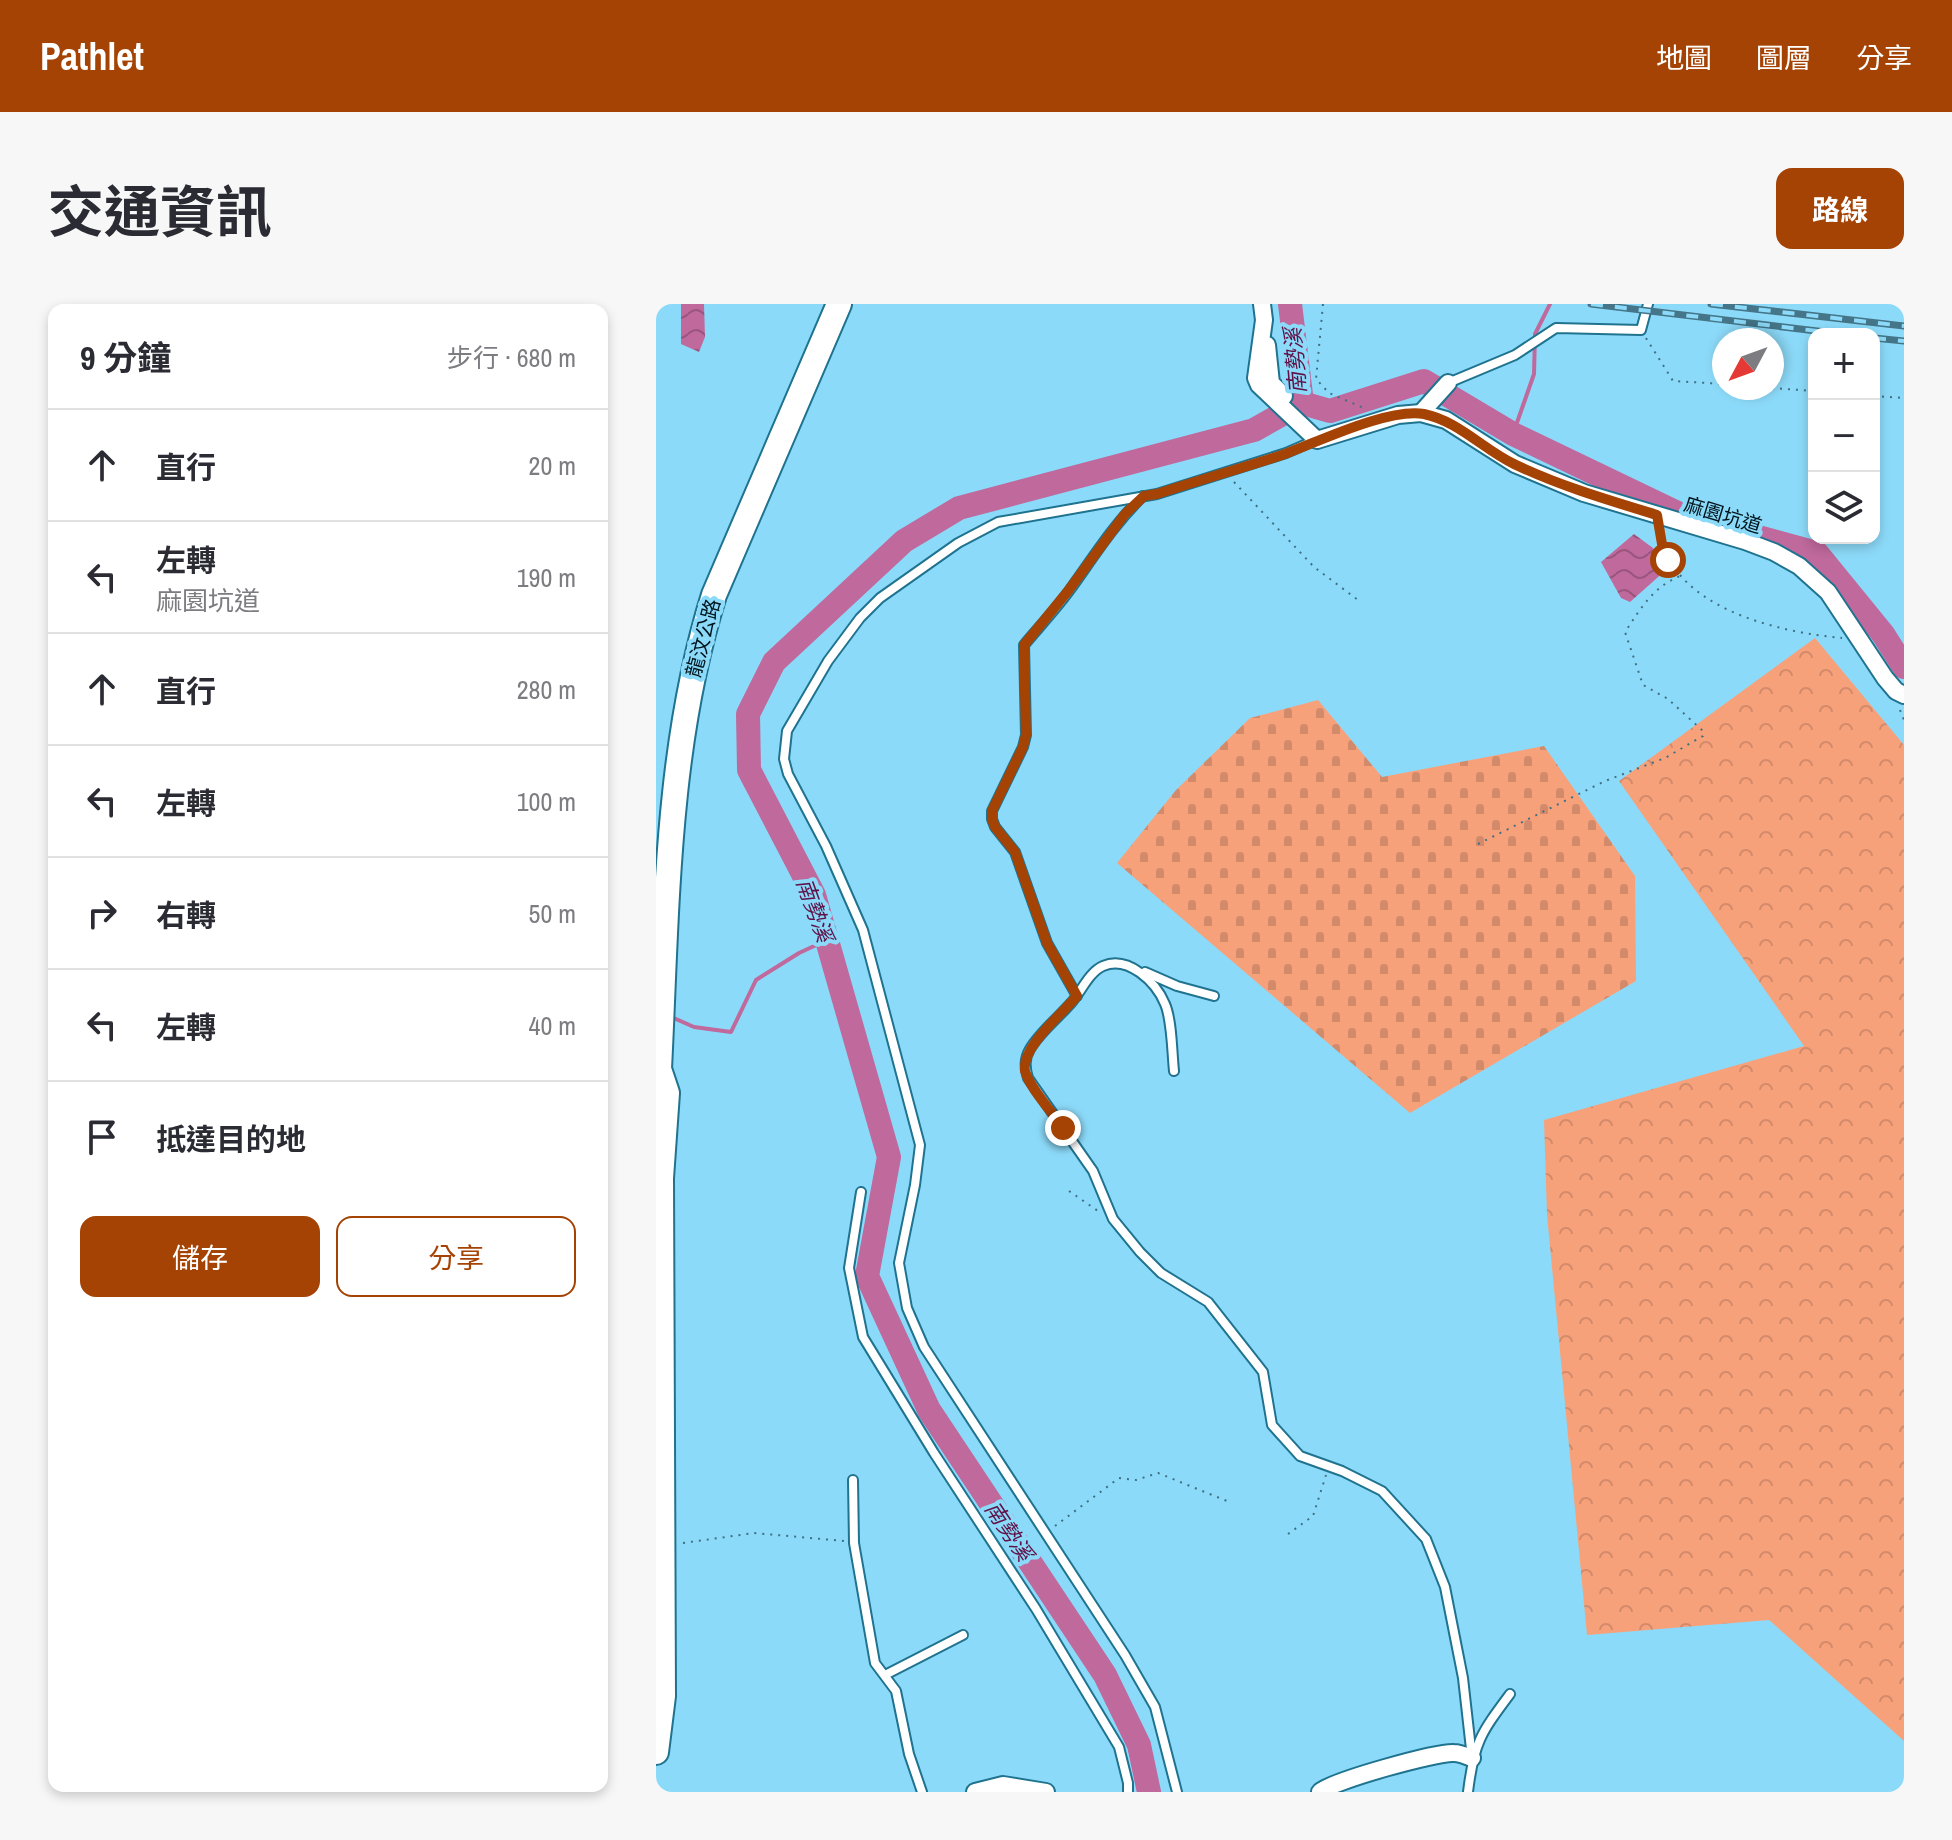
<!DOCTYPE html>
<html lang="zh-TW">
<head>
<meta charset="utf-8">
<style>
  body { margin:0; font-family:"Archivo Narrow","Noto Sans TC",sans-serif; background:#f7f7f7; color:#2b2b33 }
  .controls { position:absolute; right:24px; top:24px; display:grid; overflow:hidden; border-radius:16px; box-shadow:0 4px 12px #0003 }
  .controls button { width:72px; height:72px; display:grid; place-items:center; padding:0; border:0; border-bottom:2px solid #e1e1e2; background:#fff; color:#2b2b33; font:40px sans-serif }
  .compass { position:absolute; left:1056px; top:24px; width:72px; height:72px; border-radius:50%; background:#fff; box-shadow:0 4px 12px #0003; rotate:229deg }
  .stop { position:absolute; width:24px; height:24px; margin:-18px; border:6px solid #a54305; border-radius:50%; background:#fff }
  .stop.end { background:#a54305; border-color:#fff; box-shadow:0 2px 8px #0008 }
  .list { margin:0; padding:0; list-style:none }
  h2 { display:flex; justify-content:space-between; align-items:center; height:104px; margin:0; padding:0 32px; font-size:34px }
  h2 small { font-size:26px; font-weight:400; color:#7c7c81 }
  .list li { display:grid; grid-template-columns:52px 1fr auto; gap:24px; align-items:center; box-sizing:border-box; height:112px; padding:0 32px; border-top:2px solid #e1e1e2 }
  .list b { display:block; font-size:30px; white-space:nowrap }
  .list p { margin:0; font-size:26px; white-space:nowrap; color:#7c7c81 }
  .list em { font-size:26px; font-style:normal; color:#7c7c81 }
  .actions { display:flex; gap:16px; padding:24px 32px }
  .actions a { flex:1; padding:18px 0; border:2px solid #a54305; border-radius:16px; text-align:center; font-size:28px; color:#a54305 }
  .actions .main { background:#a54305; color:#fff }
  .icon { flex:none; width:44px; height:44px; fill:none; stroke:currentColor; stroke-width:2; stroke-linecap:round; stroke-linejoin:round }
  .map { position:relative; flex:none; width:1248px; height:1488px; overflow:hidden; border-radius:16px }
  header { display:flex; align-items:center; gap:48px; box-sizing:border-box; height:112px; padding:0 40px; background:#a54305; color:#fff }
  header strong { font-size:38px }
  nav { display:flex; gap:44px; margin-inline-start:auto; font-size:28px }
  .intro { display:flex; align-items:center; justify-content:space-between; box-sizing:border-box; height:192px; padding:0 48px }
  h1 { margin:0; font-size:56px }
  .button { padding:20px 36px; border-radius:16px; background:#a54305; color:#fff; font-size:28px; font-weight:700 }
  main { display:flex; gap:48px; padding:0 48px }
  aside { flex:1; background:#fff; border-radius:16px; box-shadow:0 4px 12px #0003 }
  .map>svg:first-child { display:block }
</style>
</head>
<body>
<header>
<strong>Pathlet</strong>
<nav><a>地圖</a><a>圖層</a><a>分享</a></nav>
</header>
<div class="intro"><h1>交通資訊</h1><a class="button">路線</a></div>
<main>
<aside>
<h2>9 分鐘<small>步行 · 680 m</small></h2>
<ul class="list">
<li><svg class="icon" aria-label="ahead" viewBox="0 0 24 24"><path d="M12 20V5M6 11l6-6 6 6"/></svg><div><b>直行</b></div><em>20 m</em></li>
<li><svg class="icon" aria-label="left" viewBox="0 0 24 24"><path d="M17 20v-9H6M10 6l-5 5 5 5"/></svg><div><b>左轉</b><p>麻園坑道</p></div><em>190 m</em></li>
<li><svg class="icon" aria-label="ahead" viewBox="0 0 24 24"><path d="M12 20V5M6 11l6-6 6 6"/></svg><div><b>直行</b></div><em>280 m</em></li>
<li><svg class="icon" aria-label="left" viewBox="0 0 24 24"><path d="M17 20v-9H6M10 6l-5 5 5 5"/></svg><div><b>左轉</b></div><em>100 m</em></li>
<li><svg class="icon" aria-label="right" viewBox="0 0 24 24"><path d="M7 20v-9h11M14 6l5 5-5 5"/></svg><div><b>右轉</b></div><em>50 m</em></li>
<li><svg class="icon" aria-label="left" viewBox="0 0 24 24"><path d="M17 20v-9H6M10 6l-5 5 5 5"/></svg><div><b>左轉</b></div><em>40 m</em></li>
<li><svg class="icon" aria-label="arrive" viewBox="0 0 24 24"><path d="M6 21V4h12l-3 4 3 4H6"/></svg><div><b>抵達目的地</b></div></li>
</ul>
<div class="actions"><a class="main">儲存</a><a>分享</a></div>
</aside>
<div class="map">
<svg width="1248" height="1488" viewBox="0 0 1248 1488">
  <defs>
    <pattern id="forest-crowns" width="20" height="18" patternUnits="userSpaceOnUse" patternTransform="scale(2)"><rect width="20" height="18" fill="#f7a17b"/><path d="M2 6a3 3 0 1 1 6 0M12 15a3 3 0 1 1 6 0" fill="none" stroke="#d28a6a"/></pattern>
    <pattern id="cemetery-stones" width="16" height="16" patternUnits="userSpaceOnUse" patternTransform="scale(2)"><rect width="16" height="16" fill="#f7a17b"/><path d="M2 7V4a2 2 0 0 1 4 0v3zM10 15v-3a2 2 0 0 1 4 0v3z" fill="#d28a6a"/></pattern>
    <pattern id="water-waves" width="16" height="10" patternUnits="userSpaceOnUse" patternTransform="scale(2)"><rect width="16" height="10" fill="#bf699c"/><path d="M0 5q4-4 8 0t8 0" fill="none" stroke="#99557e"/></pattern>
  </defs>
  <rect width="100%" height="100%" fill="#8cdaf9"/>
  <path fill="url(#forest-crowns)" d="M1159,334L1248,441V1437L1113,1316L931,1331L891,911L888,816L1148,742L963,477Z"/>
  <path fill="url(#cemetery-stones)" d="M662,396L726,473L888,442L979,572L980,677L754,809L461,559L520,486L594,414Z"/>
  <g fill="url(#water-waves)">
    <path d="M25,0H48L49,33L43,48L25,40Z"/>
    <path d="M978,230L997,244L1011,261L1010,266L974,298L965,294L945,258Z"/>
  </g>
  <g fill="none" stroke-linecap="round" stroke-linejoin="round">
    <g stroke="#bf699c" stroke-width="4">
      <path d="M857,130L878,70L879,30L894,0"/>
      <path d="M13,712L38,723L75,728L100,676L143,649L171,636"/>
    </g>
    <g stroke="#bf699c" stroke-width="24">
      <path d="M646,99L674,107L768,77L857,130L1032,214L1161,249L1227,330L1248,363"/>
      <path d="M493,1488L483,1441L449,1371L273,1106L211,972L233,853L158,591L93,466L92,410L118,358L248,237L303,204L598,126L646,99L634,0"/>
    </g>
    <g stroke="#1f738f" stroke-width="12">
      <g id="lane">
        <path d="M792,79L859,51L900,24L985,26L992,0"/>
        <path d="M489,668L521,682L558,692"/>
        <path d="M421,692L391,639L359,548L339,523L336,515V507L367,443L370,431L368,341C383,323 399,306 413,287C437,254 457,221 487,192"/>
        <path d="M518,767C516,748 516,716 509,700C500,678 472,651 447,662C433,668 425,688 415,699C402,714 384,728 374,745C368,755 369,764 372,774L437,867L457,915L484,948L505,969L552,998L607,1068L616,1121L644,1152L686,1167L726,1187L770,1235L789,1283L807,1374L816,1454"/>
        <path d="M205,888L193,964L207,1033L278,1149L380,1305L463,1443L472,1479V1488"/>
        <path d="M197,1176L198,1239L219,1359L240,1387L253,1450L266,1488"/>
        <path d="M229,1371L307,1331"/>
        <path d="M521,1488L499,1403L469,1351L268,1043L251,1004L243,959L259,881L264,841L207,626L170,542L132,470L128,455L131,427L172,357L204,314L224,294L302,239L342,218L501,190L630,149L660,136"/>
        <path d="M812,1488C818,1438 825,1429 854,1390"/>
      </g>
    </g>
    <g stroke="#1f738f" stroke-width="20">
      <g id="street">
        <path d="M606,0L608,16L600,74L603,81L661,136L742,111L765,109L790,116L859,160L928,189L1089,237L1118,248L1143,262L1172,288L1229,374L1240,387L1248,391"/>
        <path d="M611,41L615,79L628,92"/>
        <path d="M765,109L792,79"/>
        <path d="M319,1488L347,1481L390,1488"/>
        <path d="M664,1488C676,1477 780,1448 798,1449C803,1449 811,1452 816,1454"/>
      </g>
    </g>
    <g stroke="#1f738f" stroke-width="28">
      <path id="primary" d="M0,1448L7,1392L5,874L11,789L3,765C11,607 10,444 58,291L183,0"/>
    </g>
    <g stroke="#416f82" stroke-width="2" stroke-dasharray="2 6" stroke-linecap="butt">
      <path d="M667,0L660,75L673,89L710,105"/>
      <path d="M990,34L1017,77L1068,80"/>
      <path d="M1116,84L1158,87"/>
      <path d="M1218,92L1248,94"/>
      <path d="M578,178L658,263L702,296"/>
      <path d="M1004,228C1016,304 1121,328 1186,334"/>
      <path d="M1244,406L1248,416"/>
      <path d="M822,540L949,477L1009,454L1047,432V427L1012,395L987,381L969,328C985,304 997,283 1024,272"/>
      <path d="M413,887L442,907"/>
      <path d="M399,1222L463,1174L480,1176L502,1169L571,1197"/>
      <path d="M632,1230L657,1212L670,1171"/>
      <path d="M27,1239L98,1229L188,1237"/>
    </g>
    <use href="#lane" stroke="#fff" stroke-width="8"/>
    <use href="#street" stroke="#fff" stroke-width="16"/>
    <use href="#primary" stroke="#fff" stroke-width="24"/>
    <g stroke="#447588" stroke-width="7">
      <g id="rail">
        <path d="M935,0L1186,30"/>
        <path d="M1055,0L1248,22"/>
        <path d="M1218,34L1248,37"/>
      </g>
    </g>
    <use href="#rail" stroke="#8cdaf9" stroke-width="4" stroke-dasharray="12" stroke-linecap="butt"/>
  </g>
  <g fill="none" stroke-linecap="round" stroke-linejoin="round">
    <path stroke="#a54305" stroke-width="10" d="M407,824C397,809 373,783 369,767C365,743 407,709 421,692L391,639L359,548L339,523L336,515V507L367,443L370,431L368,341L412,287L469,210L488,192L501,190C543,176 587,164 629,150C664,137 732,104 768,110C802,117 827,145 858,160C904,182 952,196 1001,211L1006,240L1012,256"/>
  </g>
  <g text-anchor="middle" stroke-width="8" stroke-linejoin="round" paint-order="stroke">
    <g font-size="20" fill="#00141c" stroke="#8cdaf9">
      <text transform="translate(1067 211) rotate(17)" y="7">麻園坑道</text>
      <text transform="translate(47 334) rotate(-75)" y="7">龍汶公路</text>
    </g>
    <g font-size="22" font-style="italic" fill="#601146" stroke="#8cdaf9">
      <text transform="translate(639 57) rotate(-95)" y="8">南勢溪</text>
      <text transform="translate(159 606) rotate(70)" y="8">南勢溪</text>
      <text transform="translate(353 1227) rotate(56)" y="8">南勢溪</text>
    </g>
  </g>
</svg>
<div class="controls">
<button>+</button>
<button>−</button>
<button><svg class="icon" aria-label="layers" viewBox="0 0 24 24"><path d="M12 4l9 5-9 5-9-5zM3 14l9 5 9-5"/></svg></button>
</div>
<svg class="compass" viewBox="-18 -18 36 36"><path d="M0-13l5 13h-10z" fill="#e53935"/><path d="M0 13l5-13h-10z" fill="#7c7c81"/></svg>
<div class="stop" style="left:1012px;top:256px"></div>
<div class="stop end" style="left:407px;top:824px"></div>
</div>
</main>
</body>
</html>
